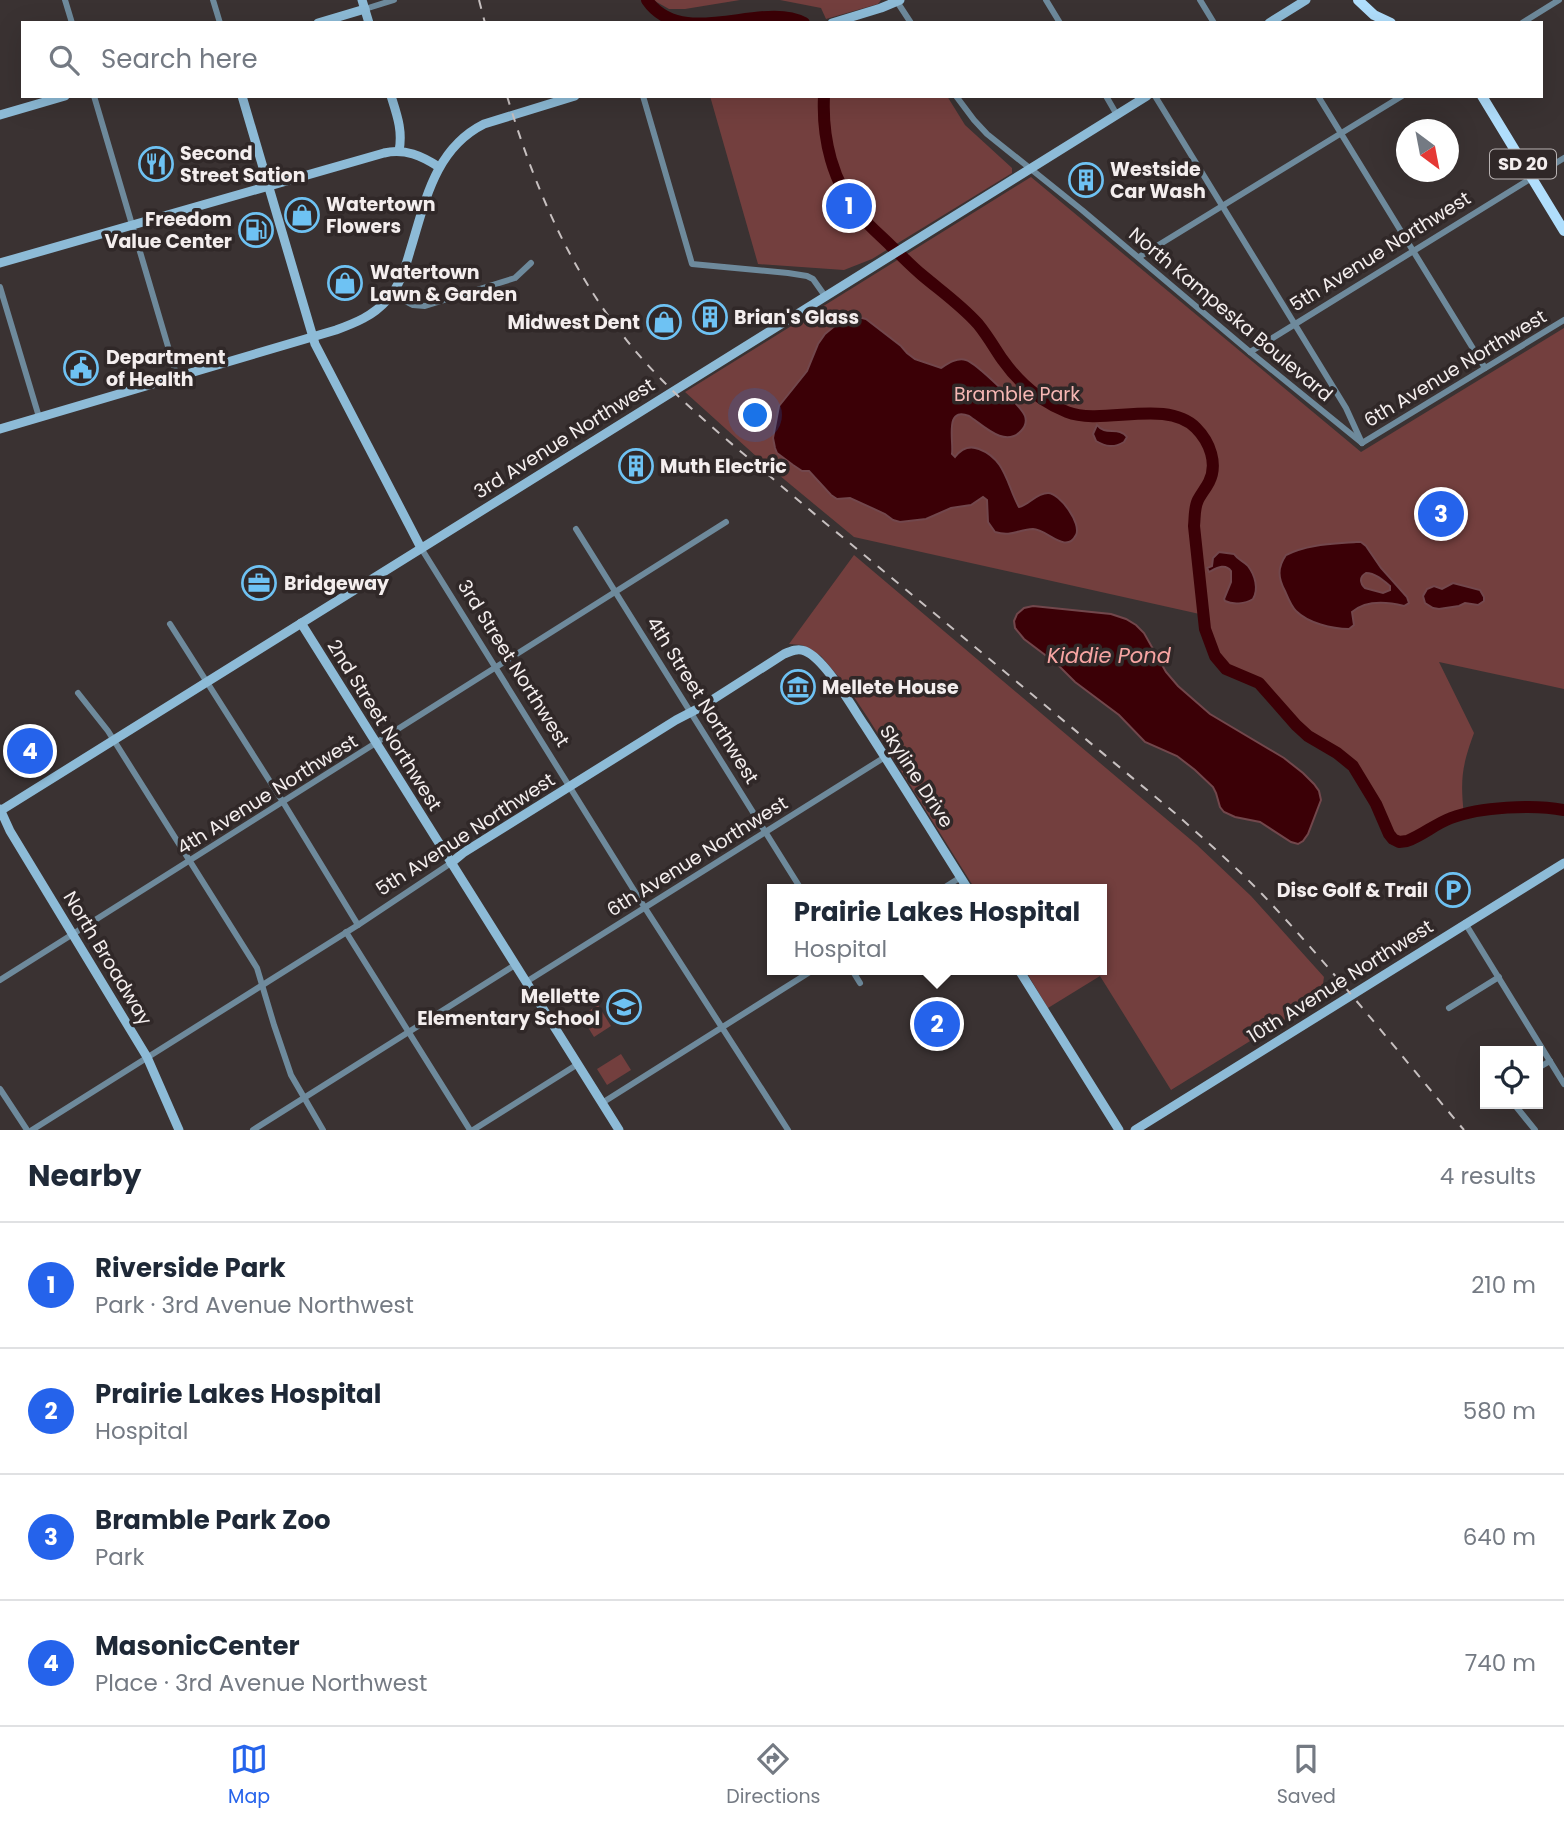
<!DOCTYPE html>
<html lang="en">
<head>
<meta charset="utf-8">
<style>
  body { margin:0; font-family:Poppins,sans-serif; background:#f2f2f3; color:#1f2937 }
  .controls { position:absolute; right:21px; bottom:21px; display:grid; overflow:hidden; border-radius:0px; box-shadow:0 7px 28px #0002 }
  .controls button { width:63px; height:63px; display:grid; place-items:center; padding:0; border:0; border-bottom:2px solid #e0e1e3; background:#fff; color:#1f2937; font:35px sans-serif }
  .compass { position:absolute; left:1396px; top:119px; width:63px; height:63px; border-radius:50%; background:#fff; box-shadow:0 7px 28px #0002; rotate:148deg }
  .you { position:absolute; left:756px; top:416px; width:24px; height:24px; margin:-18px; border:5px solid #fff; border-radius:50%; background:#1a73e8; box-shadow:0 0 0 10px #1a73e833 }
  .badge { display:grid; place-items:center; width:46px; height:46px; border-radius:50%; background:#2563eb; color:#fff; font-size:23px; font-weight:700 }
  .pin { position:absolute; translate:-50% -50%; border:4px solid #fff; box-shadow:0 2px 7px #0006 }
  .popup { position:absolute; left:767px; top:884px; width:340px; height:91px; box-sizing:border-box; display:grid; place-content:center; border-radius:0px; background:#fff; filter:drop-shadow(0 2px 5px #0005); font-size:23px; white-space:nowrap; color:#747a83 }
  .popup b { font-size:26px; color:#1f2937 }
  .popup::after { content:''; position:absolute; left:50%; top:100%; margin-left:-14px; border:14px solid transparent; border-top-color:#fff }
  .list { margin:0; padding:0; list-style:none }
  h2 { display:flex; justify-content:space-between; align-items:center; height:91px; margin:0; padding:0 28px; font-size:30px }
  h2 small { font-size:23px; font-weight:400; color:#747a83 }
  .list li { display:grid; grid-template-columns:46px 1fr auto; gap:21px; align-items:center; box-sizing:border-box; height:126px; padding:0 28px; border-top:2px solid #e0e1e3 }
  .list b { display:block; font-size:26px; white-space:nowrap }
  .list p { margin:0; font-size:23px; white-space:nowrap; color:#747a83 }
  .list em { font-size:23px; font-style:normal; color:#747a83 }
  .icon { flex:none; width:38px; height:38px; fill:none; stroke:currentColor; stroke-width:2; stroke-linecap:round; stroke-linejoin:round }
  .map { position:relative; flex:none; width:1564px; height:1130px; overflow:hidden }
  .search { position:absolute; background:#fff; box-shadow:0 7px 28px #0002; left:21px; right:21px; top:21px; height:77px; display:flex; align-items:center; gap:18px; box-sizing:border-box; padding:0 24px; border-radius:0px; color:#747a83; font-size:26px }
  .sheet { height:595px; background:#fff }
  nav { display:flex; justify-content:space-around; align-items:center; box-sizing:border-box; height:98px; border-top:2px solid #e0e1e3; background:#fff; font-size:19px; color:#747a83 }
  nav a { display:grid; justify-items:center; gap:4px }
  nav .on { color:#2563eb }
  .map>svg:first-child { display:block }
</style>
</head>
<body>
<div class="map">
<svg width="1564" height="1130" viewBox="0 0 1564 1130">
  <rect width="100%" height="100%" fill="#3a3232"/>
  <g fill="#733f3e">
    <path d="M653,0H740L685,9H669Z"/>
    <path d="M780,0H881L878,4L826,19L821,8Z"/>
    <path d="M710,96H947L965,125L1012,168V173L872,259L844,270L758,264Z"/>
    <path d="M1031,177L1361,452L1564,328V689L1439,662L1474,733C1462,766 1460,779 1464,815C1454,817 1444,821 1434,826C1424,832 1409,847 1396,841C1384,835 1381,815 1376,804C1369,789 1359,771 1346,760C1331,747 1312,740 1298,727C1284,714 1274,694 1259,683C1252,678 1242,676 1234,673C1211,663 1206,637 1204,615L854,537L757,457L685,392Z"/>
    <path d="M854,555L1197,845L1251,896L1324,977L1321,997L1171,1090L1100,976L1048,1008L1025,970H1102V889H975L868,718L848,688L821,656L802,645L789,644Z"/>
    <path d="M598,1005L611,1026L594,1037L581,1016Z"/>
    <path d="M621,1054L631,1070L607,1085L597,1069Z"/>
  </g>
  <g fill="#3b0006" stroke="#72474c" stroke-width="2" fill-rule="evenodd">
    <path d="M854,316L866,319L901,346L907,353L915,359L941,368C947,364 957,357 966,360C976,363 1022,407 1025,416C1027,422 1025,427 1021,431C1005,448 984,426 969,416C944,406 954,441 952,454L955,457C961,449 969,445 979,449C1006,459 1007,486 1019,507C1029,505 1036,493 1048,493C1060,493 1082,524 1076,535C1066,555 1047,529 1033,529C1018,530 1011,537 995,532L988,522L987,500L983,497L971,505L951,508L926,519L900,522L893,520L885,514L850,498L837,499L831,495L809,471H802L793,465L777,453L775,448L773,438L779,406L807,371L818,344L825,334L843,319Z"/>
    <path d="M1097,425C1105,436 1119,426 1127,437L1124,442C1114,448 1106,447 1096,441L1093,434Z"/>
    <path d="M1356,542H1361L1366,546L1381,568L1407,597L1409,603L1404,606C1388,602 1366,600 1352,612L1354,625L1349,629C1332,629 1308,623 1296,611C1291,606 1288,598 1285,591C1278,578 1277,568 1286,555C1308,544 1332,544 1356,542ZM1366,573C1375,573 1383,580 1390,586V590L1383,593L1365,588C1360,583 1359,577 1366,573Z"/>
    <path d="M1219,552L1234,554C1238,560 1244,561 1248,566C1255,575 1259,589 1253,599C1245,604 1233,605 1225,601L1224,599L1231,582V571C1225,563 1217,568 1209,572L1207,568L1212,566L1213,558Z"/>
    <path d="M1453,583L1480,590L1484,597V601L1478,605L1465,603L1459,606L1439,609L1433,608L1425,603L1423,596L1427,589L1434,586L1442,589Z"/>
    <path d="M1033,606L1111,614L1126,619L1136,625L1144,633L1166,672L1178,686L1210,714L1284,758L1303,773L1314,784L1319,791L1321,800L1308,834L1303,841L1298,844L1291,842L1260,822L1235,817L1224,812L1220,807L1216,793L1213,787L1195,770L1177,756L1145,742L1119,715L1075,682L1057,664L1024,639L1015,628L1014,621L1017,614L1024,608Z"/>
  </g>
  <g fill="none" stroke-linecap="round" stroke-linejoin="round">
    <g stroke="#3b0006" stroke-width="12">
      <path d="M647,0C682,51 763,0 804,23"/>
      <path d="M824,96C822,138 832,183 861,216C870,227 881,236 891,246C901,255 911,266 922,275C941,291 961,305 978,324C987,335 994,347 1002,359C1019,383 1039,401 1067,412C1103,426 1166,398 1196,428C1210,442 1218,464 1209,482C1206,488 1201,494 1198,500C1194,508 1195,517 1194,526L1205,629L1215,656L1226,669L1259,683L1296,725L1308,736L1337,753L1353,766L1376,804L1389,834L1393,839L1399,842L1407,841C1423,835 1435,824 1451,818C1480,807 1534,804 1564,810"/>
    </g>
    <g stroke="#6e8a9c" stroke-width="6">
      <path d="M65,0L72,23"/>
      <path d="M213,0L220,23"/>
      <path d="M896,0L911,23"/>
      <path d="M1046,0L1060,23"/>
      <path d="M1200,0L1214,23"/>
      <path d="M365,9L394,0"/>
      <path d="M1522,23L1559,0"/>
      <path d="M94,96L177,377"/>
      <path d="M643,96L692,264L788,273L807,276L813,279L825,296"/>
      <path d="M956,96L974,120L987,134L1082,210L1250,352L1362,443"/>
      <path d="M1106,96L1117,115"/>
      <path d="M1155,96L1346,408L1362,443"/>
      <path d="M1318,96L1485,368"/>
      <path d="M1139,257L1402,96"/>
      <path d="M0,287L39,417"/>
      <path d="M392,294L413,305L425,306L515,278L531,263"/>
      <path d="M1250,352L1564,158"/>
      <path d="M1362,443L1564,320"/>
      <path d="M576,529L801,889"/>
      <path d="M421,548L645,908L788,1130"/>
      <path d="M170,624L283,802L358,925"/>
      <path d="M78,693L108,731L257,968L274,1025L291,1075L323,1130"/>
      <path d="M942,889L961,877"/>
      <path d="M1465,923L1564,1084"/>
      <path d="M346,932L470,1130"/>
      <path d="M852,970L860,983"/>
      <path d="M0,980L726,522"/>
      <path d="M526,982L885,757"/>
      <path d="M1449,1008L1499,977"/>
      <path d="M1538,1068L1550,1061"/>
      <path d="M0,1089L27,1130"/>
      <path d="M602,1103L813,970"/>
      <path d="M1514,1104L1535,1130"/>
      <path d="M32,1130L358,925L451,863"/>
      <path d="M253,1130L515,965"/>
      <path d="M473,1130L578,1064"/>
    </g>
    <g stroke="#8dbbd7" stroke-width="9">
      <path d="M362,0L369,23"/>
      <path d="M318,23L365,9"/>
      <path d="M832,23L881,8L900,0"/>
      <path d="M1269,23L1306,0"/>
      <path d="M242,96L315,344L421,548"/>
      <path d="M391,96C397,115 403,131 399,151"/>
      <path d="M0,115L65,96"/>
      <path d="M0,263L384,153C405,148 422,156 439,167"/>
      <path d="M0,429L336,330C355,323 373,316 387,300C399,287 405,269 410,251C425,203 434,149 484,124L575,96"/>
      <path d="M301,623L619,1130"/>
      <path d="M0,809L10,831L147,1057L179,1130"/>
      <path d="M0,811L1147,96"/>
      <path d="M451,863L463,853L676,720L701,707L784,654C791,651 798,648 805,651C825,659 852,707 865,726C900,780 934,835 968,889"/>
      <path d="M1019,970L1119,1130"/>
      <path d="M1135,1130L1564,863"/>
    </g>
    <g stroke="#b0defc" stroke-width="10">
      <path d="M1358,0L1374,15L1391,23"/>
      <path d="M1482,96L1564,231"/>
    </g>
    <g stroke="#c7c0c0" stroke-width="2" stroke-dasharray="9 9" stroke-linecap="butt">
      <path d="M479,0L485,23"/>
      <path d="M507,96C533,182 566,262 621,333C653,375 693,411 733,445C771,477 808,509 846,540C956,631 1066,723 1176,814C1205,840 1235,866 1262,894C1333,969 1397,1051 1464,1130"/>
    </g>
  </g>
  <defs>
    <g id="restaurant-ring" transform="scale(1.75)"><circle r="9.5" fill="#302828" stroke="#6ec2f3" stroke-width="1.5"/><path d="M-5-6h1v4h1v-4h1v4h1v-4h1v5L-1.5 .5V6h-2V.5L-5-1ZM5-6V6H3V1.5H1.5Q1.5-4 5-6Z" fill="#6ec2f3"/></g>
    <g id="building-ring" transform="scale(1.75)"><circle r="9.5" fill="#302828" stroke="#6ec2f3" stroke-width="1.5"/><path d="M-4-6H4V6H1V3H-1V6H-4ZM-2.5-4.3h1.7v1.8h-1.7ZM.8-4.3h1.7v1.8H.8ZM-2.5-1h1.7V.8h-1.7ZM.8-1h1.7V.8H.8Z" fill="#6ec2f3"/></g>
    <g id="shop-ring" transform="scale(1.75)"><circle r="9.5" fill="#302828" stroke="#6ec2f3" stroke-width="1.5"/><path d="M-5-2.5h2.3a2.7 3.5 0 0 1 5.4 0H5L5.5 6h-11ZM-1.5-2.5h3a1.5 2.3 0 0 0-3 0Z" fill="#6ec2f3"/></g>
    <g id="fuel-ring" transform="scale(1.75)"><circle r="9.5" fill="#302828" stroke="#6ec2f3" stroke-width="1.5"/><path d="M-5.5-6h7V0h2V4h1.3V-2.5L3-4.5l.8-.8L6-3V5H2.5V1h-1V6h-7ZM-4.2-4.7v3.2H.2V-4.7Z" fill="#6ec2f3"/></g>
    <g id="civic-ring" transform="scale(1.75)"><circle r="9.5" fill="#302828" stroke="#6ec2f3" stroke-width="1.5"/><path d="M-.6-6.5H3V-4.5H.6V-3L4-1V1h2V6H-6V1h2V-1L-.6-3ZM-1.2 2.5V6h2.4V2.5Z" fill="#6ec2f3"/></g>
    <g id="office-ring" transform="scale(1.75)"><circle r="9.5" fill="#302828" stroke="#6ec2f3" stroke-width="1.5"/><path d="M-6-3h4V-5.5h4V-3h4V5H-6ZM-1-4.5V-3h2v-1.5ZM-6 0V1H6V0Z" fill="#6ec2f3"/></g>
    <g id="museum-ring" transform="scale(1.75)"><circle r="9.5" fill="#302828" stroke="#6ec2f3" stroke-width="1.5"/><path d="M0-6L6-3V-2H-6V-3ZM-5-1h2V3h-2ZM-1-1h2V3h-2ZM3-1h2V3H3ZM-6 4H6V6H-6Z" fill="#6ec2f3"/></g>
    <g id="parking-ring" transform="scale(1.75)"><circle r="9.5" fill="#302828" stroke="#6ec2f3" stroke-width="1.5"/><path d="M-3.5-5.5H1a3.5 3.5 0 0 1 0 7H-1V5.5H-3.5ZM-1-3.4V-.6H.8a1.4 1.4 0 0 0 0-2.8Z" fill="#6ec2f3"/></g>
    <g id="school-ring" transform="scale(1.75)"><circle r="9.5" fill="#302828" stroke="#6ec2f3" stroke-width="1.5"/><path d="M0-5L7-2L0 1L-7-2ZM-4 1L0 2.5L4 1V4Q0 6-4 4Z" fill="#6ec2f3"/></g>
  </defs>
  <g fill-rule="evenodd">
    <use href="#restaurant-ring" x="156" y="164"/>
    <use href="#building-ring" x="1086" y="180"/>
    <use href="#shop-ring" x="302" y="215"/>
    <use href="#fuel-ring" x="256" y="230"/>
    <use href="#shop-ring" x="345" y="283"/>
    <use href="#building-ring" x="710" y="317"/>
    <use href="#shop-ring" x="664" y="322"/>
    <use href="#civic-ring" x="81" y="368"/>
    <use href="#building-ring" x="636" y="466"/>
    <use href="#office-ring" x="259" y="583"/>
    <use href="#museum-ring" x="798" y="687"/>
    <use href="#parking-ring" x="1453" y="890"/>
    <use href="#school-ring" x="624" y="1007"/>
  </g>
  <g text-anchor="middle" stroke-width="7" stroke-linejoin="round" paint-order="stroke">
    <rect fill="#302828" stroke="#b9b3b3" stroke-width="2" x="1490" y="149.5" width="66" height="29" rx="5"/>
    <g font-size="18" font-weight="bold" fill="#f4eeee">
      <text x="1523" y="170">SD 20</text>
    </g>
    <g font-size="19" font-weight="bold" fill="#f4eeee" stroke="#302828" text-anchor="start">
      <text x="180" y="160">Second<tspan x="180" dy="22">Street Sation</tspan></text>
      <text x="1110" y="176">Westside<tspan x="1110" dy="22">Car Wash</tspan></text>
      <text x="326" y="211">Watertown<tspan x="326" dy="22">Flowers</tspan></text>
      <text x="232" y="226" text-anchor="end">Freedom<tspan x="232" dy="22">Value Center</tspan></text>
      <text x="370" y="279">Watertown<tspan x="370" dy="22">Lawn &amp; Garden</tspan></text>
      <text x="734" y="324">Brian's Glass</text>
      <text x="640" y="329" text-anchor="end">Midwest Dent</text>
      <text x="106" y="364">Department<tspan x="106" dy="22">of Health</tspan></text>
      <text x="660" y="473">Muth Electric</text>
      <text x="284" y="590">Bridgeway</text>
      <text x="822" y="694">Mellete House</text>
      <text x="1428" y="897" text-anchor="end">Disc Golf &amp; Trail</text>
      <text x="600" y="1003" text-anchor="end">Mellette<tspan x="600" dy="22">Elementary School</tspan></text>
    </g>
    <g font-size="19" fill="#f4eeee" stroke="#302828">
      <text transform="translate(1380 251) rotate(-32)" y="7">5th Avenue Northwest</text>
      <text transform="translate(1231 314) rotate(40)" y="7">North Kampeska Boulevard</text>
      <text transform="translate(1455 368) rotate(-31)" y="7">6th Avenue Northwest</text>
      <text transform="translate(564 438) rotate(-32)" y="7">3rd Avenue Northwest</text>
      <text transform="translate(514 663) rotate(58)" y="7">3rd Street Northwest</text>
      <text transform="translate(703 700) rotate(58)" y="7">4th Street Northwest</text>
      <text transform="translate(385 725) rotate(58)" y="7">2nd Street Northwest</text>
      <text transform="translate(917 776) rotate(57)" y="7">Skyline Drive</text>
      <text transform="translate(267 794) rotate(-32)" y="7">4th Avenue Northwest</text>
      <text transform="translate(465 834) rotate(-33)" y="7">5th Avenue Northwest</text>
      <text transform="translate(697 856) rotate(-32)" y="7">6th Avenue Northwest</text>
      <text transform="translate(108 958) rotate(59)" y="7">North Broadway</text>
      <text transform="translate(1340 981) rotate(-32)" y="7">10th Avenue Northwest</text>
    </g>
    <g font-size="19" fill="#f6b7b4" stroke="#302828">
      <text x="1017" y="401">Bramble Park</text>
    </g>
    <g font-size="21" font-style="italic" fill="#f8a5a3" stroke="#302828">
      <text x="1109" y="663">Kiddie Pond</text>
    </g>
  </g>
</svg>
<div class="controls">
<button><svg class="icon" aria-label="locate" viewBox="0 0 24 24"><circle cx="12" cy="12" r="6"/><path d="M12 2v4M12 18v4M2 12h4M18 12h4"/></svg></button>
</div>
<svg class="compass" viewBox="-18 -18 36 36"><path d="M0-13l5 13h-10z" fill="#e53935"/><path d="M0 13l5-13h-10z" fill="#747a83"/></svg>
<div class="you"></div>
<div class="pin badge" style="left:849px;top:206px">1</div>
<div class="pin badge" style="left:937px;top:1024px">2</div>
<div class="popup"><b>Prairie Lakes Hospital</b>Hospital</div>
<div class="pin badge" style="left:1441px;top:514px">3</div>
<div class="pin badge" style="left:30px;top:751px">4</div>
<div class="search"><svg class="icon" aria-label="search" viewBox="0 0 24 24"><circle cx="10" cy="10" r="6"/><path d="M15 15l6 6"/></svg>Search here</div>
</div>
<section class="sheet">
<h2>Nearby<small>4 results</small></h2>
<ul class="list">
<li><span class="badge">1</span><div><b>Riverside Park</b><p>Park · 3rd Avenue Northwest</p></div><em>210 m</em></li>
<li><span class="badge">2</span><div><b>Prairie Lakes Hospital</b><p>Hospital</p></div><em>580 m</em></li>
<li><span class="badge">3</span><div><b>Bramble Park Zoo</b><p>Park</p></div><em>640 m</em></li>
<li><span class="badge">4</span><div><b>MasonicCenter</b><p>Place · 3rd Avenue Northwest</p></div><em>740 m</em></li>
</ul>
</section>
<nav>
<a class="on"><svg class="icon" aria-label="map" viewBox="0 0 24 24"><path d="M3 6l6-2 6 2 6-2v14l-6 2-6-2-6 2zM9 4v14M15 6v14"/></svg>Map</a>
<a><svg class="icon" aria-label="directions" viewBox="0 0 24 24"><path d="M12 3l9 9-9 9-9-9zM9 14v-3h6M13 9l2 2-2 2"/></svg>Directions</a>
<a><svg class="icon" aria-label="saved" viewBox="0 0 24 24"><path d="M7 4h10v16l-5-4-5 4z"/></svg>Saved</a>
</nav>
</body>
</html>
